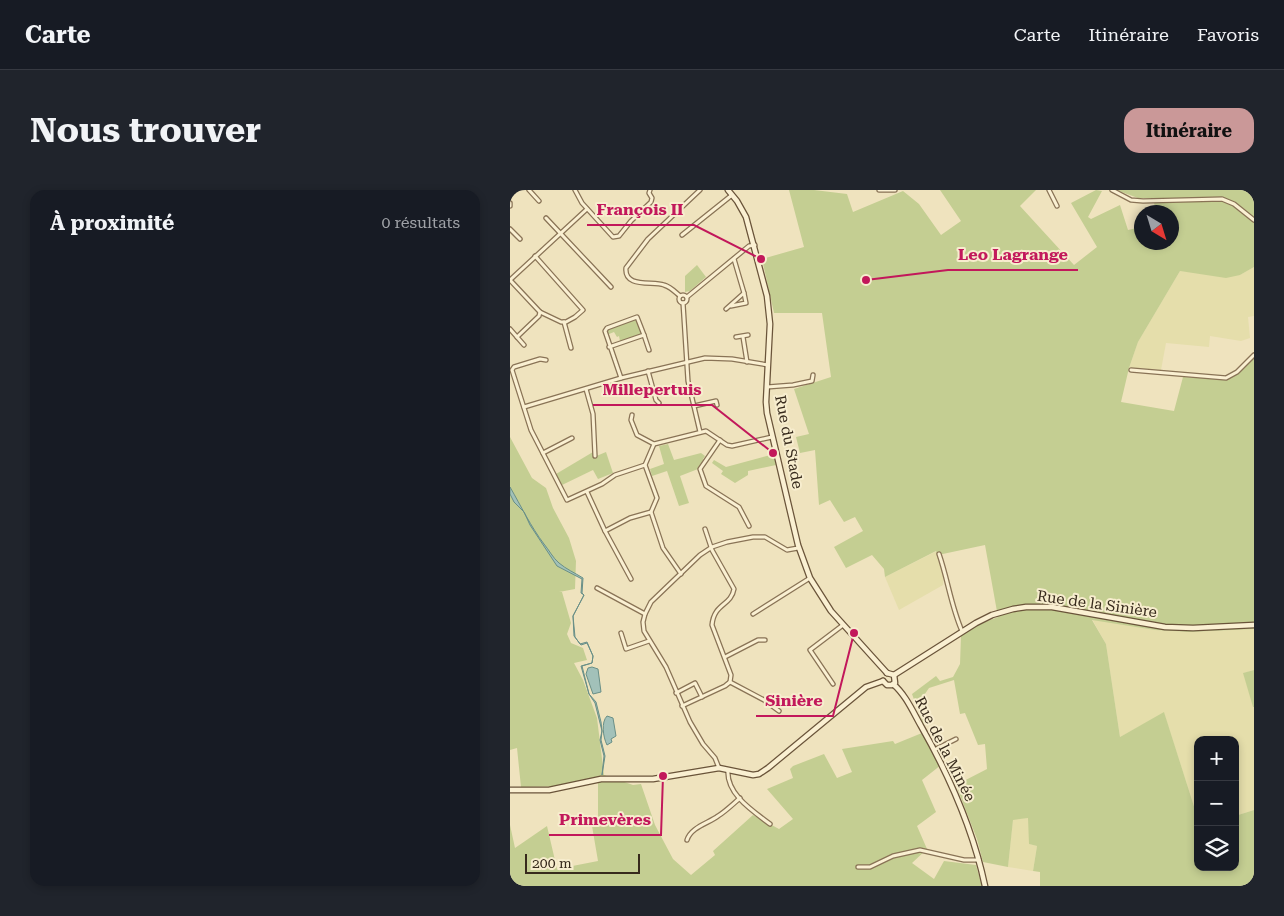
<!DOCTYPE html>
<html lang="fr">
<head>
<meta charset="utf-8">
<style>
  body { margin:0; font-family:"Roboto Serif",serif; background:#20242c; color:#f1f3f6 }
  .controls { position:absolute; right:15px; bottom:15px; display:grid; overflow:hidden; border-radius:10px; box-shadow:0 2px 8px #0003 }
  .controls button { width:45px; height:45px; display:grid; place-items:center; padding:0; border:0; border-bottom:1px solid #363941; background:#171b24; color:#f1f3f6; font:25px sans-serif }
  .compass { position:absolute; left:624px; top:15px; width:45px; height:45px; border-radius:50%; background:#171b24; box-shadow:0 2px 8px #0003; rotate:142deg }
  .scale { position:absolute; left:15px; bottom:12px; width:115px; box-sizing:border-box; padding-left:5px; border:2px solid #372a1c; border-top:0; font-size:14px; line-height:18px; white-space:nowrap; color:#372a1c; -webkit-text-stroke:4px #f7edce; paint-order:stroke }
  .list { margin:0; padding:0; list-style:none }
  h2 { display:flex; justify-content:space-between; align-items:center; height:65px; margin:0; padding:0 20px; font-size:21px }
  h2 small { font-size:16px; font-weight:400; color:#9ea1a6 }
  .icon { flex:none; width:28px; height:28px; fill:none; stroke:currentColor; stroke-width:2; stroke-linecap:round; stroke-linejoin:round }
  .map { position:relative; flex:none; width:744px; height:696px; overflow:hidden; border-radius:15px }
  header { display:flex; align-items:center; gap:30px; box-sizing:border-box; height:70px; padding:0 25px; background:#171b24; border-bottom:1px solid #363941 }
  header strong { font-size:24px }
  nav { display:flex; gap:28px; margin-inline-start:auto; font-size:18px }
  .intro { display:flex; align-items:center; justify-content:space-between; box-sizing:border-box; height:120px; padding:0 30px }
  h1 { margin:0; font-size:35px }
  .button { padding:12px 22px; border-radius:15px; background:#ca9898; color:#111; font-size:18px; font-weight:700 }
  main { display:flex; gap:30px; padding:0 30px }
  aside { flex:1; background:#171b24; border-radius:15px; box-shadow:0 2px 8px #0003 }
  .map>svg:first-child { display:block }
</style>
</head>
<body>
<header>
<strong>Carte</strong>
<nav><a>Carte</a><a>Itinéraire</a><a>Favoris</a></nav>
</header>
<div class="intro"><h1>Nous trouver</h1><a class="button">Itinéraire</a></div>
<main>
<aside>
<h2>À proximité<small>0 résultats</small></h2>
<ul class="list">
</ul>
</aside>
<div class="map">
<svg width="744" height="696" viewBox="0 0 744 696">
  <rect width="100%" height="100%" fill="#efe3be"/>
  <g fill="#e5deab">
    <path d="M744,77V126L738,127L740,148L731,151L700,146L699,157L656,153L651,180L619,178L628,152L670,81L730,85Z"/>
    <path d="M427,361L434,383L433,395L389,420L375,387Z"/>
    <path d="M582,429L645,440L680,442L744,439V480L734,483L744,517V620L725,626V550H688V629L654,523L610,547L596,454Z"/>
    <path d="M519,628V654L527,656L523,681L498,677L503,629Z"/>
  </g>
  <g fill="#c4ce92">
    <path d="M279,0H304L337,4L343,22L393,1L409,14L431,45L451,31L430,0H526L510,16L564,75L587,57L561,13L586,0L592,1L578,27L581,29L610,15L618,40L631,37L632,52H662V22H646L643,8H628L606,0H744V77L730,85L716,88L670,81L628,152L619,178L611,212L664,221L673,187L715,189L724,185L744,167V439L680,442L645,440L582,430L596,454L610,547L654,522L688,629V677H725V626L744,620V696H530V682L523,681L527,656L519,654L518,628L503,630L498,677L473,672L467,649L446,595L477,579L475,554L468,555L455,523L450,524L444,490L419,498L410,511L420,532L413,534L402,504L426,486L430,491L443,487L450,474L451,446L470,434L488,427L475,355L428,365L426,361L375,387L374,379L362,365L336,378L324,357L353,341L345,327L334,332L320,310L309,315L305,260L290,263L286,247L299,244L284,199L321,187L312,123H264L252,69L294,57Z"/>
    <path d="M187,75L196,87L180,101L175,102V86Z"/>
    <path d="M125,129L128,130L132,141L130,145L110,151L109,146L107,147L104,142L99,144L98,147L96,142L98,139Z"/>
    <path d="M0,247L22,288L36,298L43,318L59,348L66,371L65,399L49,402H52L61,433L57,444L61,453L73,458L77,470L64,473L73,490L87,528L94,585L123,595L131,594L145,635L163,669L181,685L205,665L203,661L243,625L269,639L283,629L257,599L283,588L280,579L283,576L314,564L327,588L342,582L332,559L383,551L385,554L412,543L431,575L412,590L426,622L407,636L417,659L402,673L424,689L434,671L466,675L472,696H0V635L5,658L37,636L47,679L88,671L82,636L88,634V592L67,596L11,597L7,558L0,560Z"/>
    <path d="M158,254L164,270L191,263L195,266L193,269L194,271L188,279L170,286L179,313L169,316L157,281L142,286L140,279L154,274L149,256Z"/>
    <path d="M83,262L84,267L96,262L103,283L88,289L83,280L52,295L46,284Z"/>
    <path d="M264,264L266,275L238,281V285L225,293L211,284L213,281L202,273L204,270L216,277Z"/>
    <path d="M744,480V517H743L733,483Z"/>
  </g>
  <g fill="#a2c1b9" stroke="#698f87">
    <path d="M0,297C11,316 21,337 34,354C39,360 43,368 49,373C56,379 65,383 73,388L72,403L74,405L63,426L65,447L70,454L77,452L83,466L82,473L72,476L79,504L86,512L91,532L92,541L91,550L95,566L92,585L94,566L90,550L92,541L85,513L79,504L71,476L82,473L83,466L77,453L71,455L64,446L63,426L74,405L71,403L72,389L47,376L20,335L14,322L4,312L0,304Z"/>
    <path d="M82,477L88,479L91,502L83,504L76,484L78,478Z"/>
    <path d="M97,526L103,528L106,546L101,549L102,552L97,555C93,547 91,532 97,526Z"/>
  </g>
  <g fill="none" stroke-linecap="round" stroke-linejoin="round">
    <g stroke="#897356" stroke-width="5.5">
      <g id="street">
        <path d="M19,0L29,11"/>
        <path d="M65,0L72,13L103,47L109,46L121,31L141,12L142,8L139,3L140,0"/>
        <path d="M369,0H385"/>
        <path d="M539,0L547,16"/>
        <path d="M602,0L621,10L633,11L712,9L724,14L744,30"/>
        <path d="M0,13V16"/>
        <path d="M36,28L101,97"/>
        <path d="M0,39L10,49"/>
        <path d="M172,45L222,5"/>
        <path d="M0,90L30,122L51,132H56L65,127L73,120L25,66"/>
        <path d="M0,90L77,19"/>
        <circle cx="173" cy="109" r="4"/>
        <path d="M170,106C165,102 161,97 154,95C142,91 114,98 116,78L138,49L190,0"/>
        <path d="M177,107L239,56L245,55"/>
        <path d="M173,113L178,191L190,242"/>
        <path d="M221,116L236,113L234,103"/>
        <path d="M216,119L234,103L224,69"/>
        <path d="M54,132L61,158"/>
        <path d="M0,139L14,155"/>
        <path d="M134,145L139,160"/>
        <path d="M7,147L29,126L30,122"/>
        <path d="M226,147L238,145"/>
        <path d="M233,147L237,172"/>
        <path d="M99,157L134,145L127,127L97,138L95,141L111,188"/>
        <path d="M36,170L30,169L4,177L2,180L21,240L57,310L92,294L105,285L135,275L144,254L196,241L217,255L222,256L262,247"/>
        <path d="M621,180L716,188L727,182L744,165"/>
        <path d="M138,181L146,210L149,213"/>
        <path d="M257,197L283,195L302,191L303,185"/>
        <path d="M76,199L83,224L85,266"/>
        <path d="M184,216L206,211L207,215"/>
        <path d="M14,217L111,188L195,168L222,169L258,175"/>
        <path d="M122,225L121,230L127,245L144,254"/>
        <path d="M210,250L190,279L196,296L229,317L239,336"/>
        <path d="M33,263L62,248"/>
        <path d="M135,275L147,308L141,322L153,358L171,384"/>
        <path d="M77,302L95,341L121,389"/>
        <path d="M95,341L120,328L141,322"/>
        <path d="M429,364C438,390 441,416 452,441"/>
        <path d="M87,398L135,424"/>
        <path d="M243,424L300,388"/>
        <path d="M111,443L116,459L139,451"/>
        <path d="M215,467L248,450H255"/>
        <path d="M220,492L254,510L269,521"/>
        <path d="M323,494L300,460L333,435"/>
        <path d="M166,503L185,493L192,507"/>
        <path d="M172,516L215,496L220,492L221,485L202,435C204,413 221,416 224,399L202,360L195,339"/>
        <path d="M424,560L446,549"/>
        <path d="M209,578L205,568L193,554L180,532L156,477L134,441L133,432L135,424L141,412L190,365L202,357L217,352L243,347H255L277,360L288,358"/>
        <path d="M218,580C216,604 243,621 260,634"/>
        <path d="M177,650C181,637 199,633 208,626C216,621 223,614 230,608"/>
        <path d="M348,677H360L383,666L410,660L454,670H469"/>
      </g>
    </g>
    <g stroke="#6a543a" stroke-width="7">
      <g id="secondary">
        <path d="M218,0L227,11L236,27L257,106L260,134L256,212L257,223L288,355L300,388L321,421L377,483"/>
        <path d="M384,485L466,433L482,425L503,419L516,417H542L655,437L683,438L744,435"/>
        <path d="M373,491L377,495H382L385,493L384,485L377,483"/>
        <path d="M383,494C396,505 403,522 411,536C440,587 463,639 475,696"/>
        <path d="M0,600H39L91,589H143L209,578L243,585L249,584L258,578L356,497L373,491"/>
      </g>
    </g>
    <use href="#street" stroke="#faf0d2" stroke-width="3"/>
    <use href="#secondary" stroke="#faf0d2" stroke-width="4.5"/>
  </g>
  <g text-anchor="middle" stroke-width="4" stroke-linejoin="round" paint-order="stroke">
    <g font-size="15" fill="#372a1c" stroke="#f7edce">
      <text transform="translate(279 252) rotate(79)" y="5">Rue du Stade</text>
      <text transform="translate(587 414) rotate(8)" y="5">Rue de la Sinière</text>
      <text transform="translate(435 559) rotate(63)" y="5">Rue de la Minée</text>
    </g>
  </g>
  <path fill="none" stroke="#c2185b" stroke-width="2" d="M251 69L184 35H77M356 90L438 80H568M263 263L202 215H83M344 443L323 526H246M153 586L151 645H39"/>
  <g fill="#c2185b" stroke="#f7edce" stroke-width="2">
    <circle cx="251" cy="69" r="5"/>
    <circle cx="356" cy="90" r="5"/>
    <circle cx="263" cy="263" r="5"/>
    <circle cx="344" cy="443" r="5"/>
    <circle cx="153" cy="586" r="5"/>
  </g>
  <g font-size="16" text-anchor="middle" font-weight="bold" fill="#c2185b" stroke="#f7edce" stroke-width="4" stroke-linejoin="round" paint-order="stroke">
    <text x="130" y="25">François II</text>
    <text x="503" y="70">Leo Lagrange</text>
    <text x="142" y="205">Millepertuis</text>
    <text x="284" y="516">Sinière</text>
    <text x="95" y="635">Primevères</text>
  </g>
</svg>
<div class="controls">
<button>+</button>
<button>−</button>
<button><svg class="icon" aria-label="layers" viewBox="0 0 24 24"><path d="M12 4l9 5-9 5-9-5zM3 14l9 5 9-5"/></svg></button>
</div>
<svg class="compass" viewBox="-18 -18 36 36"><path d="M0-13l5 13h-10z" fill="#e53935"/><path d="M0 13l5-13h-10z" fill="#9ea1a6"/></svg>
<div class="scale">200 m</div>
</div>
</main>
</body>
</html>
